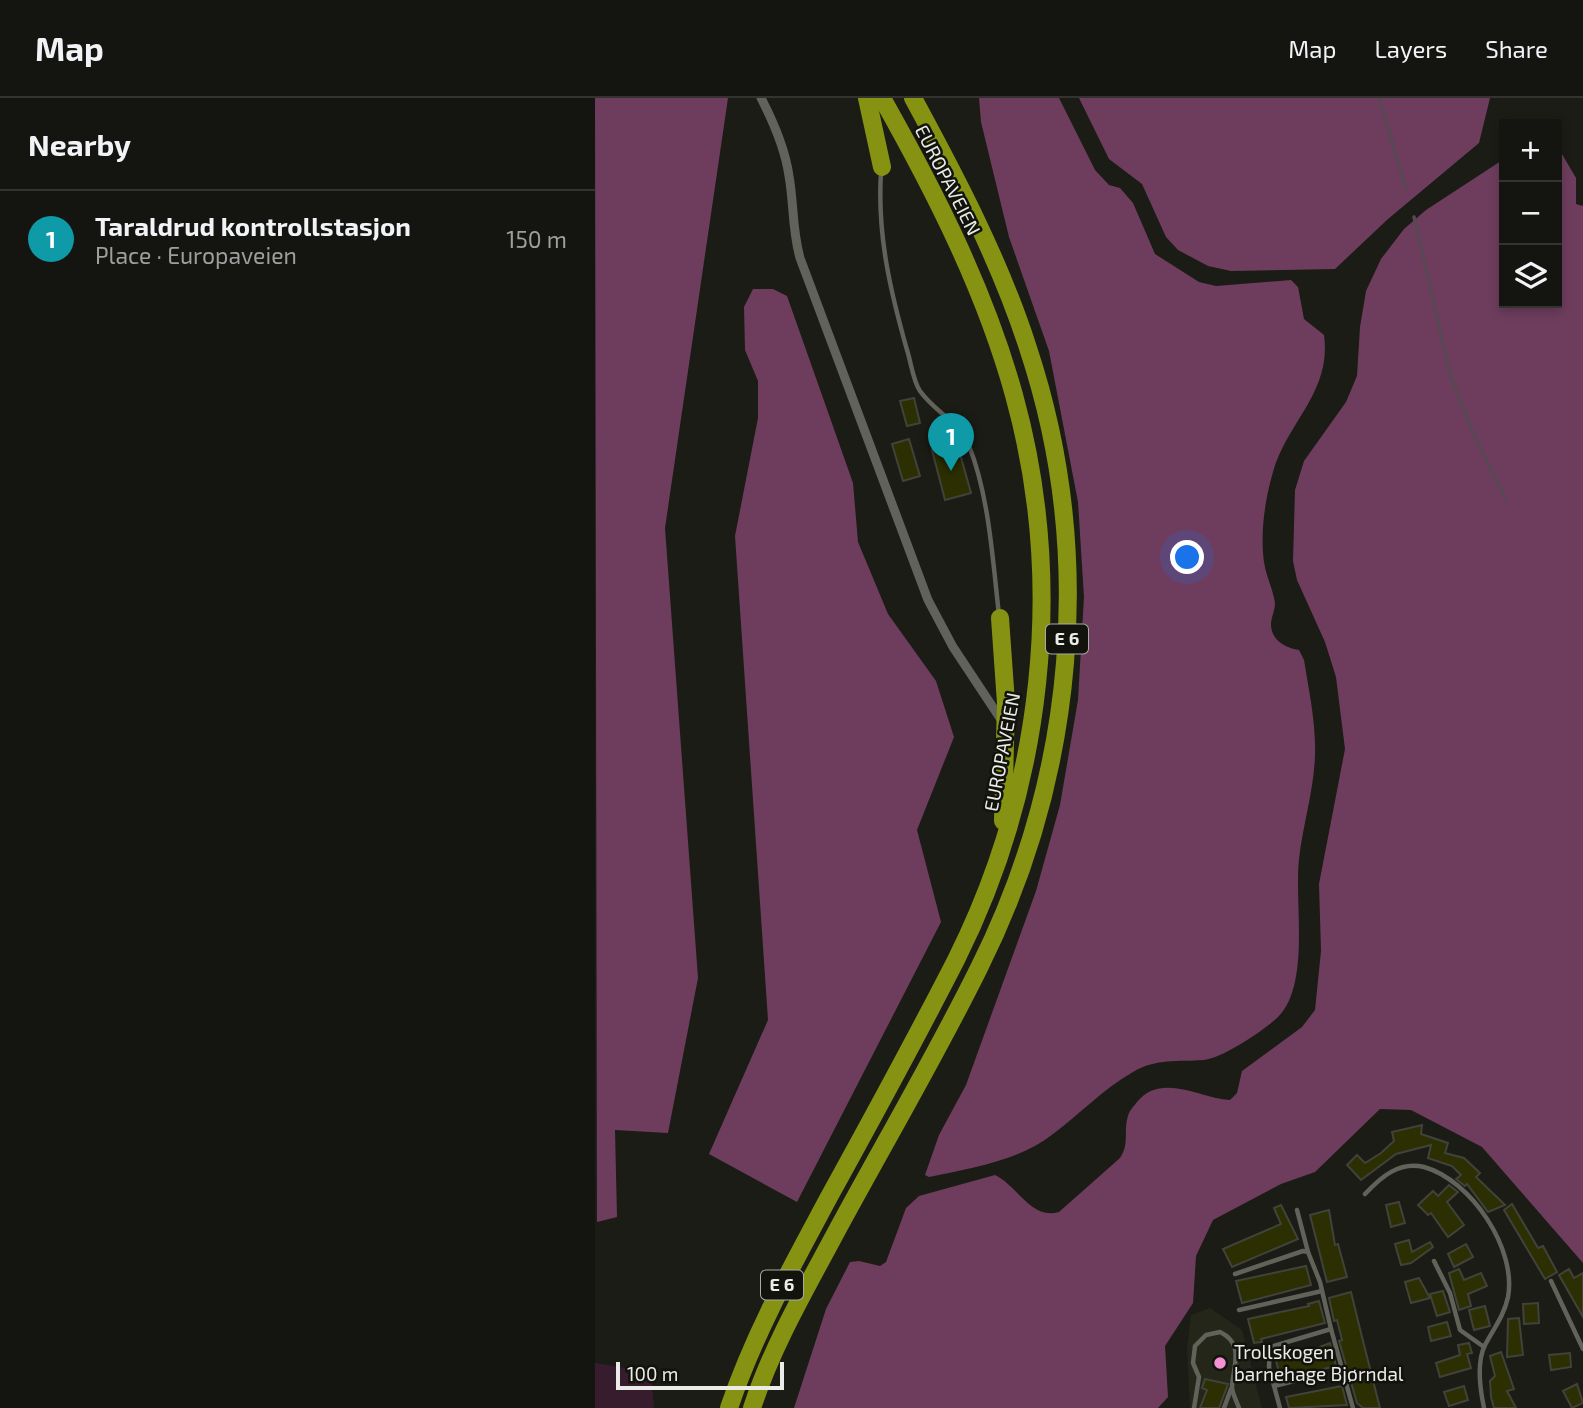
<!DOCTYPE html>
<html lang="en">
<head>
<meta charset="utf-8">
<style>
  body { margin:0; font-family:"Exo 2",sans-serif; background:#21221e; color:#f1f3f6 }
  .controls { position:absolute; right:21px; top:21px; display:grid; overflow:hidden; border-radius:0px; box-shadow:0 4px 10px #0003 }
  .controls button { width:63px; height:63px; display:grid; place-items:center; padding:0; border:0; border-bottom:2px solid #333430; background:#141510; color:#f1f3f6; font:35px sans-serif }
  .scale { position:absolute; left:21px; bottom:18px; width:168px; box-sizing:border-box; padding-left:7px; border:4px solid #ebece8; border-top:0; font-size:19px; line-height:24px; white-space:nowrap; color:#ebece8; -webkit-text-stroke:5px #12130d; paint-order:stroke }
  .you { position:absolute; left:593px; top:460px; width:24px; height:24px; margin:-18px; border:5px solid #fff; border-radius:50%; background:#1a73e8; box-shadow:0 0 0 10px #1a73e833 }
  .badge { display:grid; place-items:center; width:46px; height:46px; border-radius:50%; background:#f591d2; color:#fff; font-size:23px; font-weight:700 }
  .pin { position:absolute; translate:-50% -58px; filter:drop-shadow(0 2px 4px #0008) }
  .pin::after { content:''; position:absolute; top:37px; width:24px; height:21px; background:inherit; clip-path:polygon(0 0,100% 0,50% 100%) }
  .list { margin:0; padding:0; list-style:none }
  h2 { display:flex; justify-content:space-between; align-items:center; height:91px; margin:0; padding:0 28px; font-size:30px }
  h2 small { font-size:23px; font-weight:400; color:#9d9f9f }
  .list li { display:grid; grid-template-columns:46px 1fr auto; gap:21px; align-items:center; box-sizing:border-box; height:98px; padding:0 28px; border-top:2px solid #333430 }
  .list b { display:block; font-size:26px; white-space:nowrap }
  .list p { margin:0; font-size:23px; white-space:nowrap; color:#9d9f9f }
  .list em { font-size:23px; font-style:normal; color:#9d9f9f }
  .icon { flex:none; width:38px; height:38px; fill:none; stroke:currentColor; stroke-width:2; stroke-linecap:round; stroke-linejoin:round }
  .map { position:relative; flex:none; width:988px; height:1310px; overflow:hidden }
  header { display:flex; align-items:center; gap:42px; box-sizing:border-box; height:98px; padding:0 35px; background:#141510; border-bottom:2px solid #333430 }
  header strong { font-size:33px }
  nav { display:flex; gap:38px; margin-inline-start:auto; font-size:24px }
  main { display:flex }
  aside { flex:1; background:#141510 }
  .map>svg:first-child { display:block }
</style>
</head>
<body>
<header>
<strong>Map</strong>
<nav><a>Map</a><a>Layers</a><a>Share</a></nav>
</header>
<main>
<aside>
<h2>Nearby<small></small></h2>
<ul class="list">
<li><span class="badge" style="background:#0f9aa8">1</span><div><b>Taraldrud kontrollstasjon</b><p>Place · Europaveien</p></div><em>150 m</em></li>
</ul>
</aside>
<div class="map">
<svg width="988" height="1310" viewBox="0 0 988 1310">
  <rect width="100%" height="100%" fill="#1b1c15"/>
  <path fill="#242619" d="M615,1210L647,1232L667,1310H595L592,1251L596,1217Z"/>
  <path fill="#371c2e" d="M0,1265L56,1274L59,1310H0Z"/>
  <g fill="#6e3d5d">
    <path d="M0,0H133L70,430L103,880L73,1035L20,1032L22,1119L2,1124Z"/>
    <path d="M384,0H464L500,72L514,87L525,90L538,105L560,156L604,184L621,188L696,182L703,189L709,221L729,237C737,294 692,324 678,374C670,401 665,435 669,464C671,478 678,491 680,505C680,513 676,519 676,526C676,542 690,550 704,552L709,562C714,593 721,625 720,657C719,692 708,726 704,761C699,805 716,888 682,920C668,933 628,960 609,962C582,964 562,960 538,974C508,991 485,1016 458,1036C424,1063 376,1070 334,1079L330,1077L344,1037L371,987L441,793L465,707L483,602L489,499L483,404L454,253L414,139L386,24Z"/>
    <path d="M484,0H895L884,45L793,121L740,171L636,173L613,168L583,152L571,139L547,86L514,61Z"/>
    <path d="M961,24L967,56L981,80V106L988,108V1165L887,1049L816,1012L785,1011L720,1074L686,1086L618,1122L601,1158L598,1205L570,1248L573,1299L563,1310H199L231,1211L255,1164L264,1163L285,1168L291,1164L311,1110L324,1098L400,1077C423,1088 436,1122 464,1114L525,1060C535,1045 528,1034 533,1018C534,1013 539,1008 542,1004C566,974 605,1000 635,1002L642,995L647,973L707,929L720,912L726,853L724,786L750,651L741,579L730,544L702,482L698,463L700,392L709,363L751,304L762,278L765,229L771,193L786,161L809,131L831,112L909,61V205H962V26H948Z"/>
    <path d="M158,191H178L192,198L258,385L263,444L293,516L341,583L359,639L322,732L346,824L202,1104L114,1056L173,922L140,438L163,320V283L150,252L149,209Z"/>
  </g>
  <g fill="none" stroke-linecap="round" stroke-linejoin="round">
    <g stroke="#594753" stroke-width="3.5">
      <path d="M784,0L811,91"/>
      <path d="M819,119L856,279L877,333L911,402"/>
    </g>
  </g>
  <g fill="#2b2f01" stroke="#41433b" stroke-width="2">
    <path d="M319,300L325,325L312,328L305,303Z"/>
    <path d="M314,341L325,378L308,383L297,346Z"/>
    <path d="M362,345L376,395L350,402L337,352Z"/>
    <path d="M827,1027L826,1036L853,1045L850,1055L869,1060L885,1075L881,1079L910,1107L893,1114L872,1086L870,1088L861,1081L866,1077L857,1068L833,1060L836,1047L801,1056L766,1082L752,1067L762,1057L770,1065L786,1055L799,1043L797,1034Z"/>
    <path d="M854,1087L863,1094L852,1104L869,1127L853,1139L836,1115L833,1117L823,1107L838,1093L843,1098Z"/>
    <path d="M804,1104L810,1125L796,1129L791,1107Z"/>
    <path d="M917,1106L943,1150L948,1148L962,1174L950,1181L909,1112Z"/>
    <path d="M686,1107L703,1141L637,1169L628,1151L686,1126L679,1110Z"/>
    <path d="M734,1112L740,1147L743,1146L752,1179L732,1184L715,1117Z"/>
    <path d="M814,1142L817,1154L835,1144L838,1149L816,1165L806,1167L800,1146Z"/>
    <path d="M871,1146L878,1159L859,1169L853,1156Z"/>
    <path d="M711,1168L716,1187L647,1205L641,1183Z"/>
    <path d="M864,1171L869,1182L886,1175L892,1188L873,1196L876,1208L864,1212L854,1175Z"/>
    <path d="M974,1171L979,1180L988,1175V1219L964,1177Z"/>
    <path d="M824,1180L835,1200L816,1205L810,1184Z"/>
    <path d="M848,1193L855,1214L842,1218L835,1196Z"/>
    <path d="M756,1194L766,1235L785,1310H768L762,1305L744,1243L747,1242L742,1222L739,1223L734,1200Z"/>
    <path d="M724,1203L730,1225L666,1241L667,1244L659,1245L653,1221L714,1208L713,1206Z"/>
    <path d="M943,1205L944,1225L929,1226L928,1206Z"/>
    <path d="M890,1208L895,1228L879,1232L874,1212Z"/>
    <path d="M924,1220L928,1257L912,1259L913,1221Z"/>
    <path d="M852,1224L856,1238L836,1243L833,1229Z"/>
    <path d="M735,1245L741,1268L686,1281L681,1263L691,1257L706,1253V1256Z"/>
    <path d="M874,1245L877,1255L872,1256L876,1270L845,1279L841,1265L865,1257L863,1247Z"/>
    <path d="M906,1254L919,1291L912,1293L921,1310H899L896,1299L895,1283L900,1278L895,1258Z"/>
    <path d="M975,1255L976,1269L956,1272L954,1257Z"/>
    <path d="M610,1281L633,1286L624,1310H605L612,1292L607,1290Z"/>
    <path d="M982,1286L988,1305L977,1310L968,1293Z"/>
    <path d="M747,1288L752,1307L694,1310L691,1299Z"/>
    <path d="M869,1288L873,1302L854,1308L849,1294Z"/>
  </g>
  <g fill="none" stroke-linecap="round" stroke-linejoin="round">
    <g stroke="#61625a" stroke-width="4.5">
      <path d="M286,74C282,136 295,192 312,252C316,264 318,283 325,293C340,314 363,323 374,348C394,397 398,465 404,517"/>
      <path d="M770,1096C786,1079 804,1063 829,1069C876,1082 922,1151 913,1199C909,1218 899,1230 890,1247C881,1265 885,1291 889,1310"/>
      <path d="M702,1112L713,1154"/>
      <path d="M839,1163L855,1195L865,1232L889,1249"/>
      <path d="M640,1176L708,1153L713,1154L725,1184L736,1231L675,1249L674,1269L685,1310"/>
      <path d="M956,1183L988,1251"/>
      <path d="M644,1212L727,1193"/>
      <path d="M736,1231L758,1310"/>
      <path d="M679,1288L727,1276"/>
      <path d="M599,1310L604,1279L598,1265L600,1248L611,1237L625,1234C650,1246 638,1268 637,1289C637,1295 642,1304 644,1310"/>
      <path d="M629,1310L636,1291"/>
    </g>
    <path stroke="#61625a" stroke-width="9" d="M166,0C179,25 190,50 194,78C199,106 197,132 205,160L333,502L358,549L407,623"/>
    <g stroke="#869212" stroke-width="18">
      <path d="M272,0L287,69"/>
      <path d="M405,520L411,605L408,723"/>
      <path d="M134,1310C159,1236 197,1168 234,1099C277,1021 320,942 361,862C448,688 471,485 419,297C390,192 340,94 287,0"/>
      <path d="M157,1310C177,1249 209,1194 239,1138C287,1049 339,961 384,870C480,678 501,455 433,250C405,163 362,81 318,0"/>
    </g>
  </g>
  <circle fill="#f591d2" stroke="#12130d" stroke-width="2.5" cx="625" cy="1265" r="7"/>
  <g text-anchor="middle" stroke-width="5" stroke-linejoin="round" paint-order="stroke">
    <g fill="#12130d" stroke="#aaaba6" stroke-width="2">
      <rect x="451" y="526.5" width="42" height="29" rx="5"/>
      <rect x="166" y="1172.5" width="42" height="29" rx="5"/>
    </g>
    <g font-size="18" font-weight="bold" fill="#ebece8">
      <text x="472" y="547">E 6</text>
      <text x="187" y="1193">E 6</text>
    </g>
    <g font-size="19" fill="#ebece8" stroke="#12130d">
      <text transform="translate(353 82) rotate(63)" y="7">EUROPAVEIEN</text>
      <text transform="translate(407 654) rotate(-79)" y="7">EUROPAVEIEN</text>
    </g>
    <g font-size="19" fill="#ebece8" stroke="#12130d" text-anchor="start">
      <text x="639" y="1261">Trollskogen<tspan x="639" dy="22">barnehage Bjørndal</tspan></text>
    </g>
  </g>
</svg>
<div class="controls">
<button>+</button>
<button>−</button>
<button><svg class="icon" aria-label="layers" viewBox="0 0 24 24"><path d="M12 4l9 5-9 5-9-5zM3 14l9 5 9-5"/></svg></button>
</div>
<div class="scale">100 m</div>
<div class="you"></div>
<div class="pin badge" style="left:356px;top:373px;background:#0f9aa8">1</div>
</div>
</main>
</body>
</html>
